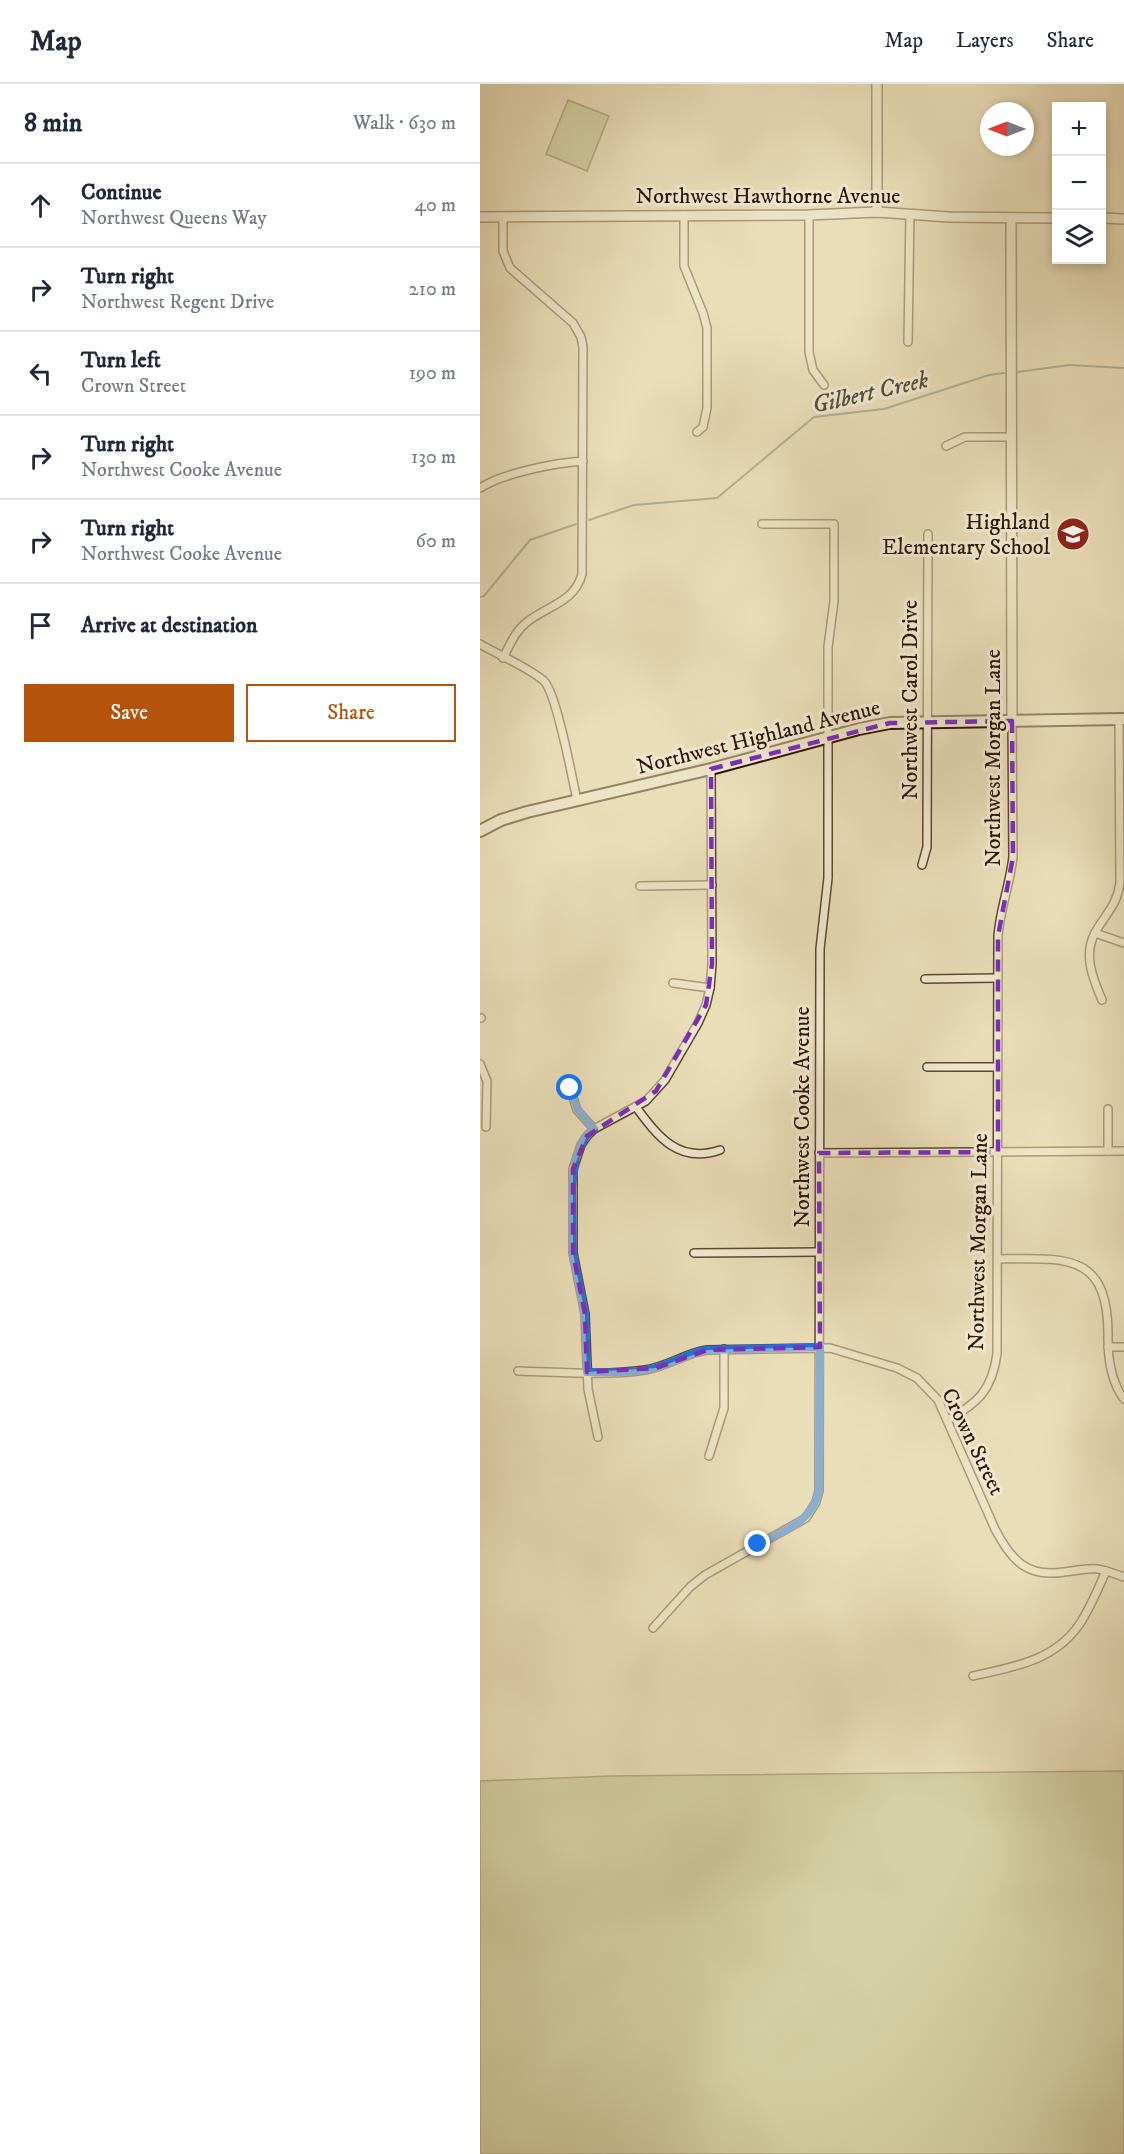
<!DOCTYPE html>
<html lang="en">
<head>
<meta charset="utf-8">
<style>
  body { margin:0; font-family:"IM FELL DW Pica",serif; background:#f6f6f7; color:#1f2937 }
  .controls { position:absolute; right:18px; top:18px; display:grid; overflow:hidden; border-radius:0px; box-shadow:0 3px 9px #0003 }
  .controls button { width:54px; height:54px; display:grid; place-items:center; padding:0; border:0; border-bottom:2px solid #e0e1e3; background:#fff; color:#1f2937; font:30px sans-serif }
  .compass { position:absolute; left:500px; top:18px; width:54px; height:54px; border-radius:50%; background:#fff; box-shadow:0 3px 9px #0003; rotate:270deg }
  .stop { position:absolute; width:18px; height:18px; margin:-14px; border:4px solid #1a73e8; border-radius:50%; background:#fff }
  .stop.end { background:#1a73e8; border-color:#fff; box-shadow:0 2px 6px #0008 }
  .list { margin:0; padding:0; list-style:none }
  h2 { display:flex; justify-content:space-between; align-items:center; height:78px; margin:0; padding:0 24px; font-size:26px }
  h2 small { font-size:20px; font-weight:400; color:#747a83 }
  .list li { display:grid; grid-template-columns:39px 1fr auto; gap:18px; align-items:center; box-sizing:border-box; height:84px; padding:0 24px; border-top:2px solid #e0e1e3 }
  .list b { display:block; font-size:22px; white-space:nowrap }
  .list p { margin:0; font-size:20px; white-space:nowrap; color:#747a83 }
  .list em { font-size:20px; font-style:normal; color:#747a83 }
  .actions { display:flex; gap:12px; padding:18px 24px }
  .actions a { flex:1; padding:14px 0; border:2px solid #b45309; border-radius:0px; text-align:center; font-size:21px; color:#b45309 }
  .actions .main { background:#b45309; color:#fff }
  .icon { flex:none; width:33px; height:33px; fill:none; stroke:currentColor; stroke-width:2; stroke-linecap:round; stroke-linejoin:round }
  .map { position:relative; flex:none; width:644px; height:2070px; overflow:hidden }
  header { display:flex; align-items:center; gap:36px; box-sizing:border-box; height:84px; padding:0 30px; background:#fff; border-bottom:2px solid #e0e1e3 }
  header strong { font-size:28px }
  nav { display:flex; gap:33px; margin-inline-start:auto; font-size:21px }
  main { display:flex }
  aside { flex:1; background:#fff }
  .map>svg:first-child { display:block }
</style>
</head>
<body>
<header>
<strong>Map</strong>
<nav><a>Map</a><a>Layers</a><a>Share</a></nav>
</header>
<main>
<aside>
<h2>8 min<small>Walk · 630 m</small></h2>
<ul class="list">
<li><svg class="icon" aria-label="ahead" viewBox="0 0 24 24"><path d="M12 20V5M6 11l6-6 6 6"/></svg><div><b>Continue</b><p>Northwest Queens Way</p></div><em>40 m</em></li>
<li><svg class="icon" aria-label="right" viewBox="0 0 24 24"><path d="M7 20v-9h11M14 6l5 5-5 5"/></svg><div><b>Turn right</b><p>Northwest Regent Drive</p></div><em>210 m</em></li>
<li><svg class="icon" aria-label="left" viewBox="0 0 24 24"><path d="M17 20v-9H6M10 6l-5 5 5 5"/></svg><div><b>Turn left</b><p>Crown Street</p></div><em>190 m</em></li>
<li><svg class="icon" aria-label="right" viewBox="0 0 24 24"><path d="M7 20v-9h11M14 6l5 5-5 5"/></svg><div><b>Turn right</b><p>Northwest Cooke Avenue</p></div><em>130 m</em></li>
<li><svg class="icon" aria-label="right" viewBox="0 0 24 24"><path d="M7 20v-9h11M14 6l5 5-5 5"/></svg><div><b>Turn right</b><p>Northwest Cooke Avenue</p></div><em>60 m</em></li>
<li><svg class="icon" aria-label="arrive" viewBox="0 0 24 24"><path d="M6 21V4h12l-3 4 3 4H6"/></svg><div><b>Arrive at destination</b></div></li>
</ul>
<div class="actions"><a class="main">Save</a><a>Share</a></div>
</aside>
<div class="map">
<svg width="644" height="2070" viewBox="0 0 644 2070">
  <rect width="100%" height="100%" fill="#eadeb9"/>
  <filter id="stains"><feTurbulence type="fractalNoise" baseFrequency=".00333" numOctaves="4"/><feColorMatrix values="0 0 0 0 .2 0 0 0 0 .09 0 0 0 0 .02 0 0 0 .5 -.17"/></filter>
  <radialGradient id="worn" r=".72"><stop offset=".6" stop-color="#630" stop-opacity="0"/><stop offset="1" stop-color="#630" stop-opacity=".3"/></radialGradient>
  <g fill="#bcc08b" stroke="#766a46" stroke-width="1.5">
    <path d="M88,16L129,32L107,87L66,70Z"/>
    <path d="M644,1687V2070H0V1697L131,1692Z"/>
  </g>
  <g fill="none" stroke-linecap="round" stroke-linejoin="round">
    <g stroke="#6f796e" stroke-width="2">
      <path d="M538,288L589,281L644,284"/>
      <path d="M109,436L154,421L237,414L334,333L404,325L509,291L524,289"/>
      <path d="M0,513L4,512L50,456L96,440"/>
    </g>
    <g stroke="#5e472e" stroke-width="10">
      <g id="minor">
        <path d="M204,131V182L223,229L227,244V324L223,343L217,348"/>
        <path d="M329,131V268L333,286L344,301"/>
        <path d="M23,133V167L30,184L93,239L101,253L103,263L102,490C95,518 67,522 47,538C35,547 30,561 23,574"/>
        <path d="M428,258L430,130"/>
        <path d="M466,362L485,353H531"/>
        <path d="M0,404C24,389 74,379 103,377"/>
        <path d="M0,560C17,570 51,585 64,597C77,610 92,694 97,716"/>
        <path d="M442,781L447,763L448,450"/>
        <path d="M160,802L232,801"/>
        <path d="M615,849L644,859"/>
        <path d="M445,895L517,894"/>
        <path d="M193,899L230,904"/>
        <path d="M622,916C613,895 603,871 615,849C625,830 637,822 640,799L639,635"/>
        <path d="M0,934H1"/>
        <path d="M0,980L7,997L6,1043"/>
        <path d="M447,983H517"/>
        <path d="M90,1004L97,1026L114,1045"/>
        <path d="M156,1023C178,1053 199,1080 240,1066"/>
        <path d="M628,1025V1067"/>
        <path d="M339,1069L644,1067"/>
        <path d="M214,1169L339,1168"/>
        <path d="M518,1175C588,1174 629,1169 628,1254C628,1276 631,1298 644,1315"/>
        <path d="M628,1263H644"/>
        <path d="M38,1287C80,1288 124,1292 165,1286C187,1283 205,1269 227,1266L350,1264L417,1284L437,1294L458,1316L515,1445C531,1476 547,1494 584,1488C595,1487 606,1484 617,1485C626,1486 635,1490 644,1493"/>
        <path d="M468,1336C498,1319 512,1306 517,1270L518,852C520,825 530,800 533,773L532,637"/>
        <path d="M118,1353L108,1305L105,1230L93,1169V1085L101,1061L107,1052L114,1045L166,1017L185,996L218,939L226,921L230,904L232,880L231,685"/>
        <path d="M229,1372L244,1324V1265"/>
        <path d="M173,1544L210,1503L225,1491L326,1434L336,1418L339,1407L340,865L348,794V563L354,517V440H282"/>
        <path d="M493,1592C533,1583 574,1577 599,1541C610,1525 618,1505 626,1487"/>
      </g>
    </g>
    <g stroke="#5e472e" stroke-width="12">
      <g id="tertiary">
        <path d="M397,128V0"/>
        <path d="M0,133L329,131L397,128L469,133L576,134"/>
        <path d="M531,134L532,637"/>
        <path d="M622,134L644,135"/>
      </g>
    </g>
    <g stroke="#2f1500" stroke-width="14">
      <path id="secondary" d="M0,747L21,736L47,728L231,685L379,645L410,639L644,635"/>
    </g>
    <use href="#minor" stroke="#f1ead2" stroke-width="7"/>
    <use href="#tertiary" stroke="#f1ead2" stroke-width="9"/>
    <use href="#secondary" stroke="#f1ead2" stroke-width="10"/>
  </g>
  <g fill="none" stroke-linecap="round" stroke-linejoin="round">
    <path stroke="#1a73e8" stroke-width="8" d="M90,1004L98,1026L114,1045L106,1052L96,1072L92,1103L93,1170L105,1230L107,1288C130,1288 156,1290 178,1283C195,1278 209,1269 227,1266L340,1263L339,1407C331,1439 305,1446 278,1460"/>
  </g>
  <path d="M0 0H644V2070H0ZM532,637L533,773L518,852V1068L339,1069L340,1263L227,1266L176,1284L107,1288L105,1230L93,1169V1085L107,1052L176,1007L226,921L232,880L231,685L410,639Z" fill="#eadeb9" fill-opacity=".55" fill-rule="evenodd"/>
  <path fill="none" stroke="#7b2cbf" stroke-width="4.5" stroke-dasharray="12 8" stroke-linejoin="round" d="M532,637L533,773L518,852V1068L339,1069L340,1263L227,1266L176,1284L107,1288L105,1230L93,1169V1085L107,1052L176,1007L226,921L232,880L231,685L410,639Z"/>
  <defs>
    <g id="school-disc" transform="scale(1.725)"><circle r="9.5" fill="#8f2418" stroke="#f1ead2"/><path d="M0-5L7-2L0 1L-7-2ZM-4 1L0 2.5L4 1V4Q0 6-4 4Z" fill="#fff"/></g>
  </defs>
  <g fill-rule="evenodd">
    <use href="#school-disc" x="593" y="450"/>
  </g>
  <g text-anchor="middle" stroke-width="6" stroke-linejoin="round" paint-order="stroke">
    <g font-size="22" fill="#2f1500" stroke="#f1ead2">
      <text x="288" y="119">Northwest Hawthorne Avenue</text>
      <text transform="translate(429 616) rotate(-90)" y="8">Northwest Carol Drive</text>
      <text transform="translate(278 652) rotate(-14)" y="8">Northwest Highland Avenue</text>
      <text transform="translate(512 674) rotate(-90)" y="8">Northwest Morgan Lane</text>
      <text transform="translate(321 1033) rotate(-90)" y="8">Northwest Cooke Avenue</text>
      <text transform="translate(497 1158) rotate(-89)" y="8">Northwest Morgan Lane</text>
      <text transform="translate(494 1357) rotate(64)" y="8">Crown Street</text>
    </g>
    <g font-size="22" fill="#2f1500" stroke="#f1ead2" text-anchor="end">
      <text x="570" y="445">Highland<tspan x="570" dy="25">Elementary School</tspan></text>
    </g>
    <g font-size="24" font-style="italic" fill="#544f40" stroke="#f1ead2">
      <text transform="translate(390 308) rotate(-13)" y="8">Gilbert Creek</text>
    </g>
  </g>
  <rect width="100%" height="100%" filter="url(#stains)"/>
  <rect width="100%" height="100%" fill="url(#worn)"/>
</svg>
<div class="controls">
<button>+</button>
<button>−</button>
<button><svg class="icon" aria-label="layers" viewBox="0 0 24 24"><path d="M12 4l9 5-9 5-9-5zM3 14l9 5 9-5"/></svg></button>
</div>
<svg class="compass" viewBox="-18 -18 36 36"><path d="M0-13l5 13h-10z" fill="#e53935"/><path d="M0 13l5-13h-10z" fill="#747a83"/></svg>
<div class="stop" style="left:90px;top:1004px"></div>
<div class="stop end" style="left:278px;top:1460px"></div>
</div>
</main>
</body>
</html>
